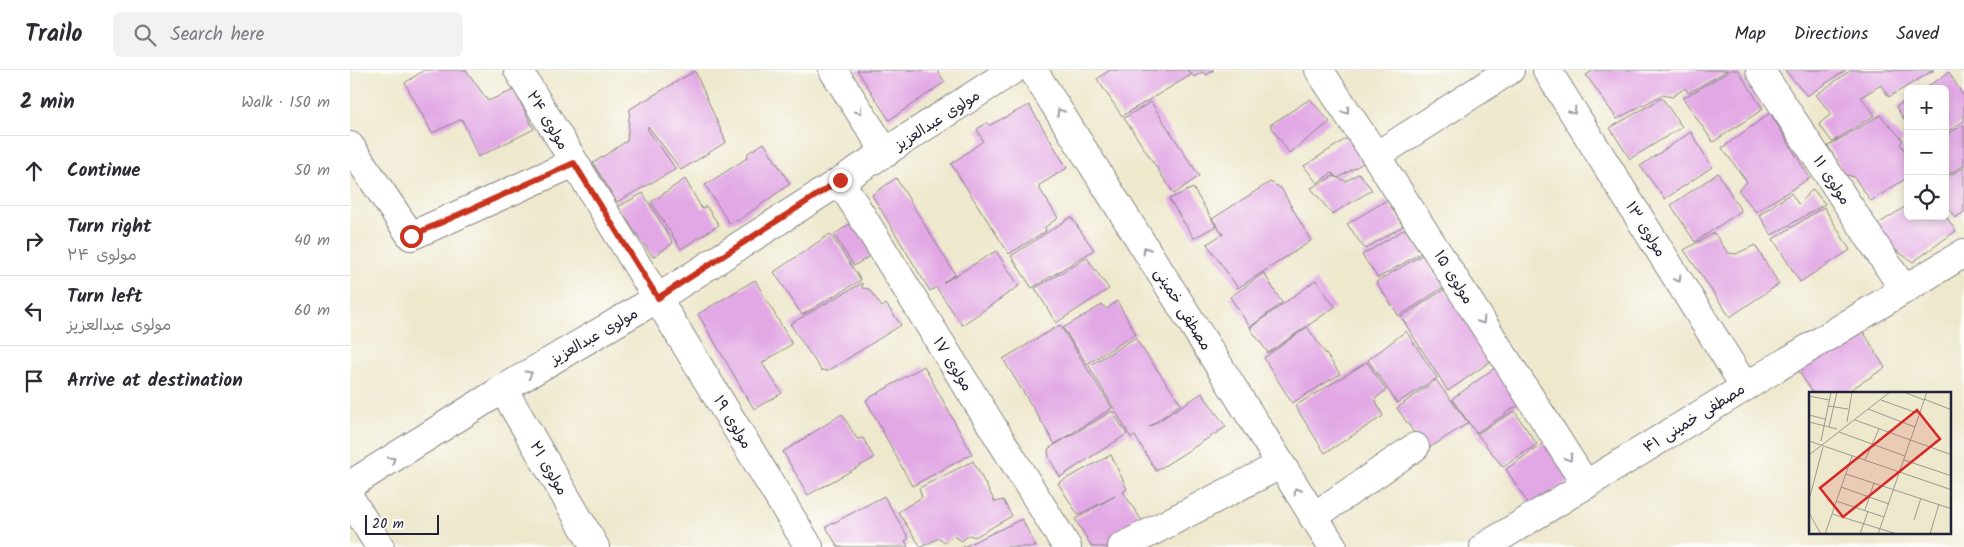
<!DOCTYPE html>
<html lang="en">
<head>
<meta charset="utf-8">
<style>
  body { margin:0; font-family:Kalam,"Playpen Sans Arabic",sans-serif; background:#f2f2f3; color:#2b2b33 }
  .controls { position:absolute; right:15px; top:15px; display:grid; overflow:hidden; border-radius:8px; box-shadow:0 2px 8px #0003 }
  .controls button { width:45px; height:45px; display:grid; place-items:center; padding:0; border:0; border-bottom:1px solid #e1e1e2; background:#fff; color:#2b2b33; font:25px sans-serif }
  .scale { position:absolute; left:15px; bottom:12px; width:74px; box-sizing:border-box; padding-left:5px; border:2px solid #22223b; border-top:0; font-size:14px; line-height:18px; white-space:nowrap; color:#22223b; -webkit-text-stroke:4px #fdfcf7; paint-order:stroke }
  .stop { position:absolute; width:15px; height:15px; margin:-11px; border:4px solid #c8321e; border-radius:50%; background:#fff }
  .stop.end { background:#c8321e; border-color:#fff; box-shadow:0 1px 5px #0008 }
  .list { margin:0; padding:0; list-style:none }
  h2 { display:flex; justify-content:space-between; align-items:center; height:65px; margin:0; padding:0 20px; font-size:21px }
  h2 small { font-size:16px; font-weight:400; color:#7c7c81 }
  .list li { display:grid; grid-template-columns:32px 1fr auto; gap:15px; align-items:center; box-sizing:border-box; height:70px; padding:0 20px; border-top:1px solid #e1e1e2 }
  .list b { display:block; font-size:19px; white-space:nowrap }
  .list p { margin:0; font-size:16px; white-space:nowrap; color:#7c7c81 }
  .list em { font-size:16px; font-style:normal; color:#7c7c81 }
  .icon { flex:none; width:28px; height:28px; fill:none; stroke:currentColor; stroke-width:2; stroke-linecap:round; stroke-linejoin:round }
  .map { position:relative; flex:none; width:1614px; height:477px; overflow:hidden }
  header { display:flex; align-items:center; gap:30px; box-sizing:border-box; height:70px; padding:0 25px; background:#fff; border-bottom:1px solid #e1e1e2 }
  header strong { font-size:24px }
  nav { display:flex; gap:28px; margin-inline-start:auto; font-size:18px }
  .search { width:350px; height:45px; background:#f2f2f3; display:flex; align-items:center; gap:12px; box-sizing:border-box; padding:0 18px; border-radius:8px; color:#7c7c81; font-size:19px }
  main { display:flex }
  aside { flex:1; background:#fff }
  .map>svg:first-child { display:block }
</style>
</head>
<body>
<header>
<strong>Trailo</strong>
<div class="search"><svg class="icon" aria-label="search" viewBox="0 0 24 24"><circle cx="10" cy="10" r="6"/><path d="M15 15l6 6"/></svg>Search here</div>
<nav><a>Map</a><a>Directions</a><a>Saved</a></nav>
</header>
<main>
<aside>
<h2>2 min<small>Walk · 150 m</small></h2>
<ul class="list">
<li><svg class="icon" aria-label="ahead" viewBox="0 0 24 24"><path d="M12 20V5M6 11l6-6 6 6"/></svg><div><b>Continue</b></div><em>50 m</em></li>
<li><svg class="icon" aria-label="right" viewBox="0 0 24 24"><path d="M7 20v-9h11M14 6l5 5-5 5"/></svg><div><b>Turn right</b><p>مولوی ۲۴</p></div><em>40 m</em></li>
<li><svg class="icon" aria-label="left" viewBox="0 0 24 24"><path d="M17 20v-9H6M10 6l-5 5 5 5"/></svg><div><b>Turn left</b><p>مولوی عبدالعزیز</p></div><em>60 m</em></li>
<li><svg class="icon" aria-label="arrive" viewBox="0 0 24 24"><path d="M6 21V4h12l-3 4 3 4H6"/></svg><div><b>Arrive at destination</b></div></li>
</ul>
</aside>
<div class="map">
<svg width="1614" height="477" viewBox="0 0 1614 477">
  <rect width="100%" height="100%" fill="#fdfcf7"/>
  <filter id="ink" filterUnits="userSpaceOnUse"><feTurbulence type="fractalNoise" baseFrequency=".02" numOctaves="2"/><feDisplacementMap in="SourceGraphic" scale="10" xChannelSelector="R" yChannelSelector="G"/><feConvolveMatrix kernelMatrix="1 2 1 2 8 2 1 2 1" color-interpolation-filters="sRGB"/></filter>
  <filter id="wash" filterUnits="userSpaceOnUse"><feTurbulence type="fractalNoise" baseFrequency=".0096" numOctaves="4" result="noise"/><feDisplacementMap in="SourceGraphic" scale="20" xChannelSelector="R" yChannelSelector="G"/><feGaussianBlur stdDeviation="1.12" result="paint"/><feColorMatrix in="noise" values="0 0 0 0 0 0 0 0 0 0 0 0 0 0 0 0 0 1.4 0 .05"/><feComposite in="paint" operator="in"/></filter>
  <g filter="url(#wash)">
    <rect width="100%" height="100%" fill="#eee8cd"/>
    <g id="blocks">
      <g fill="#e2a8e5">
        <path d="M74,0H116L138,31L164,20L184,59L128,87L112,49L82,63L55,13Z"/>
        <path d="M507,0H587L595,12L539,50Z"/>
        <path d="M760,0H837L841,5L772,46L747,9Z"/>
        <path d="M838,0H864L857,5L853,2L844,7Z"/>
        <path d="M1244,0H1378L1338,23L1335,18L1322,27L1312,25L1267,49L1236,5Z"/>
        <path d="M1382,0H1388L1413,39L1363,72L1333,28Z"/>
        <path d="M1435,0H1496L1457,26Z"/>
        <path d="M1501,0H1584L1539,27L1531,15L1511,27L1525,45L1482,72L1469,54L1481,44L1466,25Z"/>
        <path d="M345,1L376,72L331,100L298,56V60L326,99L267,132L243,93L277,71L280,39Z"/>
        <path d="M1599,2L1614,27V51L1595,63V19H1574Z"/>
        <path d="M1312,28L1332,57L1280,89L1260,58Z"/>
        <path d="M960,29L980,52L939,83L920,55Z"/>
        <path d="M1558,29V56L1546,37Z"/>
        <path d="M801,32L849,106L824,124L774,48Z"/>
        <path d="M679,35L717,98L688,116L708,148L695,157L696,161L659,184L601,94L633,71L627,59L637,53L640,55Z"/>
        <path d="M1420,43L1460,108L1406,142L1388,120L1397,112L1372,78Z"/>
        <path d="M1530,45L1553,70L1550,74L1558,85V107L1521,131L1504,107L1494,104L1478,76Z"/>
        <path d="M1614,55V96L1595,106V65Z"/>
        <path d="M1341,62L1362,97L1315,129L1290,96Z"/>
        <path d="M999,67L1015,92L988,108L982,103L967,113L954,96Z"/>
        <path d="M414,73L440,114L389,150L379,153L355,115L397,88L398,83Z"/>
        <path d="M1614,98V142L1605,148L1595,132V108Z"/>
        <path d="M1009,103L1022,120L982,144L961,118L983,106L996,111Z"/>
        <path d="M1368,103L1391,141L1345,172L1321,135Z"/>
        <path d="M546,108L605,204L593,213L646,181L669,216L612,255L586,217L580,221L522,125Z"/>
        <path d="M335,109L352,139L356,136L369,155L331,179L301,132Z"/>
        <path d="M920,112L931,118L961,171L888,218L857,174L873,164L862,149Z"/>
        <path d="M843,118L866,156L844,168L819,129Z"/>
        <path d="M1463,119L1475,134L1422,165L1409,145L1441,123L1448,134Z"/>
        <path d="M293,123L323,173L303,187L268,137Z"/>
        <path d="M1037,130L1053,156L1015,179L997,154Z"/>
        <path d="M1558,135V146H1596L1606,161L1563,192L1544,179L1528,154Z"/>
        <path d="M1474,137L1500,180L1450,212L1423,169Z"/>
        <path d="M509,147L529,180L504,196L484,165Z"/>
        <path d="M721,147L744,180L682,218L661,186Z"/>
        <path d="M1055,159L1071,183L1028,208L1012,185Z"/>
        <path d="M1364,163L1378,183L1386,184L1405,175L1429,214L1380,247L1334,180Z"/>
        <path d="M480,164L511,210L452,245L424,202Z"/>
        <path d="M1072,185L1094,217L1049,246L1026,212Z"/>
        <path d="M737,188L759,219L706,253L685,218Z"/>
        <path d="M914,203L932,233L900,257L880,227Z"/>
        <path d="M405,210L442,274L412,293L432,323L404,339L348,244Z"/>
        <path d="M966,210L985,237L918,283L900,258Z"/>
        <path d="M512,213V218L519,219L532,237L536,234L551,255L478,301L471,300L440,254Z"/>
        <path d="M1095,219L1144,289L1098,321L1051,247Z"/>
        <path d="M767,231L786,264L737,294L713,258L752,235L757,239Z"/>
        <path d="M710,255L762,338L705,374L653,289Z"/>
        <path d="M1510,256L1535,298L1495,323H1463L1448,300Z"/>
        <path d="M957,257L990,304L942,333L914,288Z"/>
        <path d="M1056,261L1087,308L1047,333L1018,290Z"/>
        <path d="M785,268L831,334L799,357L852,323L876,357L806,401L785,366L781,368L739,296Z"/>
        <path d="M1017,292L1036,320L1025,329L1033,346L975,383L945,336Z"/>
        <path d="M574,296L622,384L562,416L516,330Z"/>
        <path d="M1146,297L1170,334L1126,363L1102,329Z"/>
        <path d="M1086,310L1118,353L1076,380L1047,338Z"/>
        <path d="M762,341L777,364L710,407L699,388L698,379Z"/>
        <path d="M1164,341L1187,374L1153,397L1127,364Z"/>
        <path d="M492,344L507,369L513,368L524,388L458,425L433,382Z"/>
        <path d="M1200,369L1225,407L1180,437L1156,399Z"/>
        <path d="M761,385L777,419L773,422L798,460L766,477H742L725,449L765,426L728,445L708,413Z"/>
        <path d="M623,391L645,432L653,430L662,446L625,467L619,465L612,471L603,466L595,472L589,468L571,477L548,442L572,427L569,418Z"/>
        <path d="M534,426L559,469L555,471L558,477H488L476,457Z"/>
        <path d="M672,449L686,477H613Z"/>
      </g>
    </g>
  </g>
  <g filter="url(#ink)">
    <use href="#blocks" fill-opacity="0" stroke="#888584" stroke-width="1"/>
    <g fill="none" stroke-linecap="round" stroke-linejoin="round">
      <g stroke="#888584" stroke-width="30">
        <g id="minor">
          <path d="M168,0L459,477"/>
          <path d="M483,0L536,83"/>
          <path d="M969,0L1026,86L1236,415"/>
          <path d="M1197,0L1395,317"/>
          <path d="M1410,0L1554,220"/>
          <path d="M0,76L61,166L224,93"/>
          <path d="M1026,86L1160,0"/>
          <path d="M490,111L717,477"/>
          <path d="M153,319L245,477"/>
          <path d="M0,428L30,477"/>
          <path d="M963,447L1065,377"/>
          <path d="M772,477L930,395"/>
          <path d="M1134,477L1614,183"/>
        </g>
      </g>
      <g stroke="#888584" stroke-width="30">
        <g id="major">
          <path d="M683,0L983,477"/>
          <path d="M0,415L153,319L308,228L663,0"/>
        </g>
      </g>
      <use href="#minor" stroke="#fff" stroke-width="28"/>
      <use href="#major" stroke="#fff" stroke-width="28"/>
    </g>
    <defs><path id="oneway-chevron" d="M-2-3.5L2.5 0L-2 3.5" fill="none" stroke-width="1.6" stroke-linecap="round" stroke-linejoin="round" transform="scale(1.25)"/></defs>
    <g stroke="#9c9ca7">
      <use href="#oneway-chevron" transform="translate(509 41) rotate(57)"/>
      <use href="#oneway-chevron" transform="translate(996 41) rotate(56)"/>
      <use href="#oneway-chevron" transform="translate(1223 41) rotate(58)"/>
      <use href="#oneway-chevron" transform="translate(710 42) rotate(-122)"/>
      <use href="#oneway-chevron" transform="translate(796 180) rotate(-122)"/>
      <use href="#oneway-chevron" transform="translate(1328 209) rotate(58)"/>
      <use href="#oneway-chevron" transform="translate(1132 251) rotate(58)"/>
      <use href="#oneway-chevron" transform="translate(179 304) rotate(-30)"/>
      <use href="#oneway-chevron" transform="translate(1219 388) rotate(58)"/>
      <use href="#oneway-chevron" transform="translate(42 390) rotate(-32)"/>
      <use href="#oneway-chevron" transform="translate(947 421) rotate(-122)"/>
    </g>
  </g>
  <g fill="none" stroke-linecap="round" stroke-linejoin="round" filter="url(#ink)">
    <path stroke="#c8321e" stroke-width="6" d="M61,166L224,93L308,228L490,110"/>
  </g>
  <g text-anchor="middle" stroke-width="5" stroke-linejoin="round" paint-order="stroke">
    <g font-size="15" fill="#22223b" stroke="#fdfcf7">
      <text transform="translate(198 50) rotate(59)" y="5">مولوی ۲۴</text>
      <text transform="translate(587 50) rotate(-33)" y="5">مولوی عبدالعزیز</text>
      <text transform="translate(1482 110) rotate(57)" y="5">مولوی ۱۱</text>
      <text transform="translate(1296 159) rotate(58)" y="5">مولوی ۱۳</text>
      <text transform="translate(1104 207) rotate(58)" y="5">مولوی ۱۵</text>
      <text transform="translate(833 239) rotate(58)" y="5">مصطفی خمینی</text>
      <text transform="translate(244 266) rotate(-30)" y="5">مولوی عبدالعزیز</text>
      <text transform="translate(603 294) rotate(58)" y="5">مولوی ۱۷</text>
      <text transform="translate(1344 348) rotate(-32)" y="5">مصطفی خمینی ۴۱</text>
      <text transform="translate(383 352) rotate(59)" y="5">مولوی ۱۹</text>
      <text transform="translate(199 398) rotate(60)" y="5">مولوی ۲۱</text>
    </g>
  </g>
  <g transform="translate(1459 322)">
    <rect width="142" height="142" fill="#eee8cd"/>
    <path fill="none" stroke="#9c9993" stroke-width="1" d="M95,0L115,8M0,4L20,8M115,7L143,18M72,8L111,22M19,14L39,17M59,17L106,35M0,23L16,27M46,28L143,63M0,30L28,37M38,30L43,0M20,35L28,0M30,40L96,64M0,49L143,98M12,49L22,0M0,63L81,0M56,68L70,37M95,68L143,84M37,82L143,117M32,95L80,112M0,108L14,55M27,109L75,125M56,118L65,91M0,121L12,142M23,122L88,142M105,128L112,106M16,142L43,64M51,142L59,119M69,142L118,0M121,142L130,112"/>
    <path fill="#d62828" fill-opacity="0.15" stroke="#d62828" stroke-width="2.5" d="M108,18L131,47L34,125L11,96Z"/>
    <rect width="142" height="142" fill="none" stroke="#22223b" stroke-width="2.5"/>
  </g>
</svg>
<div class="controls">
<button>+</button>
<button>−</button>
<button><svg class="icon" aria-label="locate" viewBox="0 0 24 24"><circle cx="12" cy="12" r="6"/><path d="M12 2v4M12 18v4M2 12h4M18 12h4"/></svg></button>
</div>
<div class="scale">20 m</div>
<div class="stop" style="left:61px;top:166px"></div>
<div class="stop end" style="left:490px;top:110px"></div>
</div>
</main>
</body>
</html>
